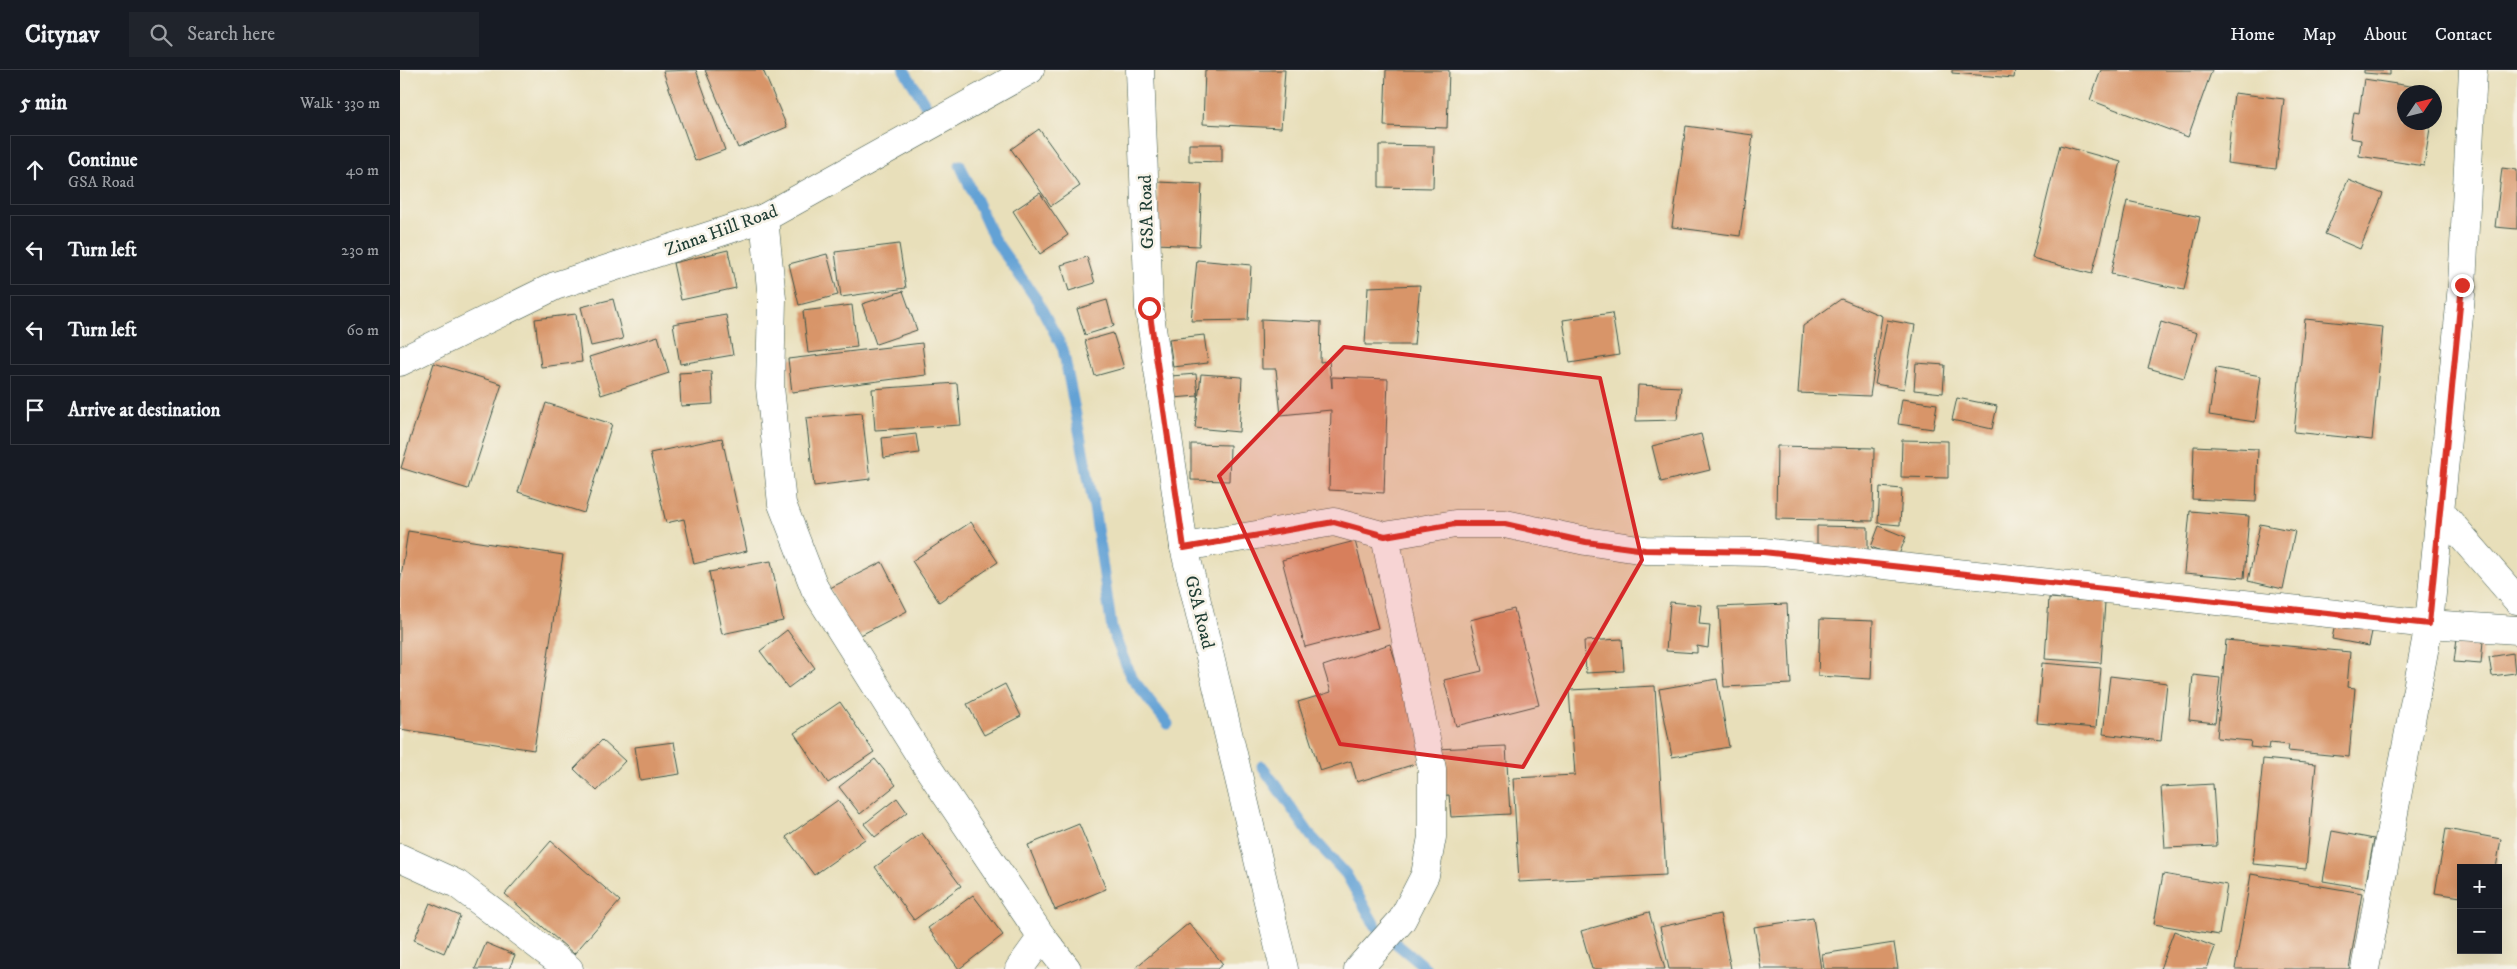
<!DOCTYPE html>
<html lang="en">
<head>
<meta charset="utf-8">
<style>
  body { margin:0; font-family:"IM FELL DW Pica",serif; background:#20242c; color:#f1f3f6 }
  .controls { position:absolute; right:15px; bottom:15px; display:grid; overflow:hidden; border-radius:0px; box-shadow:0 5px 20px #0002 }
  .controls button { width:45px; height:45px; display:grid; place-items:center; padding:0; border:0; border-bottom:1px solid #363941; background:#171b24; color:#f1f3f6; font:25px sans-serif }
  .compass { position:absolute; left:1997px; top:15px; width:45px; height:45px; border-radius:50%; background:#171b24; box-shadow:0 5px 20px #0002; rotate:55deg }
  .stop { position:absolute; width:15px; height:15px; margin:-11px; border:4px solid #d93025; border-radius:50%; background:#fff }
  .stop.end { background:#d93025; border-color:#fff; box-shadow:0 1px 5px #0008 }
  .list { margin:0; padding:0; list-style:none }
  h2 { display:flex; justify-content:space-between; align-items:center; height:65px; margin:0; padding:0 20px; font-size:21px }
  h2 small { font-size:16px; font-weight:400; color:#9ea1a6 }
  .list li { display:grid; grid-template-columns:32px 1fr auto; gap:15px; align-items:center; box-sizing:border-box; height:70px; margin:0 10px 10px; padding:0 10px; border:1px solid #363941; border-radius:0px }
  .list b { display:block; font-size:19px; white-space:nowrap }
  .list p { margin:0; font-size:16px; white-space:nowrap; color:#9ea1a6 }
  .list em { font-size:16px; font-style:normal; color:#9ea1a6 }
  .icon { flex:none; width:28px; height:28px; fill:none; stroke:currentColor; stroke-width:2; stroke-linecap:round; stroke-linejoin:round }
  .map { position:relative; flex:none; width:2117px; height:899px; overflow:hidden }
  header { display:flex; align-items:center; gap:30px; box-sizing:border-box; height:70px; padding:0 25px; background:#171b24; border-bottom:1px solid #363941 }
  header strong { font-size:24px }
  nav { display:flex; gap:28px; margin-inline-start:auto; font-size:18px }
  .search { width:350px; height:45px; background:#20242c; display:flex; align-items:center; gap:12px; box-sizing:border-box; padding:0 18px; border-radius:0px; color:#9ea1a6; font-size:19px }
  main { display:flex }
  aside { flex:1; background:#171b24 }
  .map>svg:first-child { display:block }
</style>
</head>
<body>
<header>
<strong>Citynav</strong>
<div class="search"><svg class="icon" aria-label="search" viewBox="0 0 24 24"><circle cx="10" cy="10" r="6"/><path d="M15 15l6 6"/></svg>Search here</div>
<nav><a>Home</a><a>Map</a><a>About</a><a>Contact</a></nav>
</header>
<main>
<aside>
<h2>5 min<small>Walk · 330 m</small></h2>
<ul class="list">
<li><svg class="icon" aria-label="ahead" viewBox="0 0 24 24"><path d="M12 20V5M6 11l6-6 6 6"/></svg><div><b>Continue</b><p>GSA Road</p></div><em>40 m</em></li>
<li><svg class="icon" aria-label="left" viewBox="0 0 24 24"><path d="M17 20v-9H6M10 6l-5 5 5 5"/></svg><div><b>Turn left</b></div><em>230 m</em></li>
<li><svg class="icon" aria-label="left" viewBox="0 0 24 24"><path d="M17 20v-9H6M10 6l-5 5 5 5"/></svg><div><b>Turn left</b></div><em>60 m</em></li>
<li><svg class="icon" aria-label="arrive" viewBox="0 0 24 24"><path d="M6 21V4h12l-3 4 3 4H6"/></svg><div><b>Arrive at destination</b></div></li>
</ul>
</aside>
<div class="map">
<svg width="2117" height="899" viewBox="0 0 2117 899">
  <rect width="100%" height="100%" fill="#f7f3e8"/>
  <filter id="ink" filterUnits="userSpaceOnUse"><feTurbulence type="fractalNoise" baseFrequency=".02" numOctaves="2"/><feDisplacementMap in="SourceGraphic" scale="10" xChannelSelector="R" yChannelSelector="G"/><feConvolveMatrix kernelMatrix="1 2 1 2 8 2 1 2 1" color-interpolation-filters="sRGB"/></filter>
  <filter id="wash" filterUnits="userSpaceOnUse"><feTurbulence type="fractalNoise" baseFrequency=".0096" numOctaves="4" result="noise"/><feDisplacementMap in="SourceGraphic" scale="20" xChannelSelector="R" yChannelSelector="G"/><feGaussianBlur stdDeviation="1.12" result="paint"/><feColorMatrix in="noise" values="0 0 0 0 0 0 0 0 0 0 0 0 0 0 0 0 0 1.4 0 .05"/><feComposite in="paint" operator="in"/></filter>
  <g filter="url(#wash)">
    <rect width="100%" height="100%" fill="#e8dfba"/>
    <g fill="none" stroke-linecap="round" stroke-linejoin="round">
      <g stroke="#63a2d5" stroke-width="11">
        <path d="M504,0L527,37"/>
        <path d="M560,95L594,169L637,230L663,279L694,437L712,560L731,607L768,654"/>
        <path d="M862,696L911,766L946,804L976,857L1027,899"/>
      </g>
    </g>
    <g id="blocks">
      <g fill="#d89569">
        <path d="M296,0L325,80L295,91L263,1Z"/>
        <path d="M305,0H363L387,57L338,78Z"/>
        <path d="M805,0H885L881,58L803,54Z"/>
        <path d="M986,0H1049L1047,58L984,56Z"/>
        <path d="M1552,0H1615L1614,8L1552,3Z"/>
        <path d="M1701,0H1812L1788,67L1690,30Z"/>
        <path d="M1964,0H1990V5L1964,3Z"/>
        <path d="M1964,9L2036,20L2035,22H2004V52H2031L2024,96L1959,86L1961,70L1950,68L1954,42L1959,43Z"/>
        <path d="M1834,23L1884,29L1876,99L1827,93Z"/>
        <path d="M1286,56L1353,65L1340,166L1272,157Z"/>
        <path d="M639,59L680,116L651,136L611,79Z"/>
        <path d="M789,74H822V92L789,91Z"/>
        <path d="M979,75L1034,76L1033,118L979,117Z"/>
        <path d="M1660,75L1721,92L1692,204L1632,188Z"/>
        <path d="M2102,98L2117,100V159L2095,157Z"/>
        <path d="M1948,110L1983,124L1960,179L1925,164Z"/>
        <path d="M758,112L802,114L799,176L756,174Z"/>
        <path d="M640,123L668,165L640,184L613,141Z"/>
        <path d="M1727,131L1800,147L1784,220L1711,204Z"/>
        <path d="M499,174L506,218L441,227L435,182Z"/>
        <path d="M328,180L336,218L281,230L273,193Z"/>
        <path d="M427,184L438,225L399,235L389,194Z"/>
        <path d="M687,187L695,213L669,221L661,195Z"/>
        <path d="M797,190L851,195L848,250L791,251Z"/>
        <path d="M1020,215L1014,275H965L968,217Z"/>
        <path d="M503,221L517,260L476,274L462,234Z"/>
        <path d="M213,229L223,269L191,276L181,237Z"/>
        <path d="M1441,229L1482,246L1470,326L1398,323L1403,256Z"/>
        <path d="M707,230L714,256L685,265L677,239Z"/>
        <path d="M452,235L457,277L408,283L403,241Z"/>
        <path d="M1212,243L1219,285L1170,293L1163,250Z"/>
        <path d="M176,244L182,292L141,297L135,249Z"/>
        <path d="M326,245L333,285L280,294L273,254Z"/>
        <path d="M861,249L921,252L920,292L929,291L932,318V307L988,309L984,423L929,420L931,340L881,345L876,299H862Z"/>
        <path d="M1905,249L1983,257L1972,370L1894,362Z"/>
        <path d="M1487,250L1515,255L1504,319L1475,314Z"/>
        <path d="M1761,252L1797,263L1784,308L1748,298Z"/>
        <path d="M713,263L724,298L695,306L685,271Z"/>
        <path d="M804,265L808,293L773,297L769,269Z"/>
        <path d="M258,266L269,303L201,325L189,287Z"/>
        <path d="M522,273L526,305L392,322L388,289Z"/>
        <path d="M34,293L102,314L68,419L1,398Z"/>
        <path d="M1516,293L1545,295L1543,323L1514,320Z"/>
        <path d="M1816,298L1861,306L1855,352L1809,345Z"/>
        <path d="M311,301L313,334L281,336L279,303Z"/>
        <path d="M796,304L798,326L773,328L771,306Z"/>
        <path d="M801,304L842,307L839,362L795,358Z"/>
        <path d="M557,313L561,355L475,360L472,319Z"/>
        <path d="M1238,315L1281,317L1277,350L1236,351Z"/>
        <path d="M1557,328L1597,336L1592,359L1552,350Z"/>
        <path d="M1502,329L1537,334L1533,359L1498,354Z"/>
        <path d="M146,333L212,354L184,443L118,422Z"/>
        <path d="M462,343L470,409L414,416L406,348Z"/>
        <path d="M516,364L519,383L484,388L482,368Z"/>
        <path d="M1301,364L1310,400L1261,412L1252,376Z"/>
        <path d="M322,368L347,481L294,494L284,449L266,453L250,383Z"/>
        <path d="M1502,370L1548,371V408L1501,407Z"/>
        <path d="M791,374L830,375L829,411L791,410Z"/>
        <path d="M1377,376L1474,378L1473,451L1376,449Z"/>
        <path d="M1794,376L1858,379L1856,432L1792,429Z"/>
        <path d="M1480,417L1502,419L1500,455L1478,453Z"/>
        <path d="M1790,441L1849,446L1844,508L1784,503Z"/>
        <path d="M571,452L598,492L539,532L512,491Z"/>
        <path d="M1860,454L1895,461L1883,519L1848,511Z"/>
        <path d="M1417,456L1468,457V481L1417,480Z"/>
        <path d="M1479,456L1506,467L1498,487L1471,477Z"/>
        <path d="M8,461L163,485L134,680L0,659V513Z"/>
        <path d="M955,471L978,558L905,577L882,490Z"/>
        <path d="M371,491L383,551L322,564L309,502Z"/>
        <path d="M482,492L507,541L455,568L430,518Z"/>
        <path d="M1649,528L1705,532L1701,593L1645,589Z"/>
        <path d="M1270,532L1301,535L1299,554L1310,555L1308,578L1297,576V583L1266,581Z"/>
        <path d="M1387,534L1391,614L1324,617L1319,537Z"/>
        <path d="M1114,539L1139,635L1056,656L1044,610L1082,601L1070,550Z"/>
        <path d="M1937,544L1974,552L1969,576L1932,569Z"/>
        <path d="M1420,549L1473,551L1471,609L1418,606Z"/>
        <path d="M387,560L415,598L388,618L360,581Z"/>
        <path d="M2057,568L2083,571L2081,594L2054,592Z"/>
        <path d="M1222,569L1224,601L1186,603L1184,571Z"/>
        <path d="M1826,570L1950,582L1947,617L1955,618L1949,687L1888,681L1889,675L1870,673L1869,679L1850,677L1851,671L1817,668Z"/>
        <path d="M990,574L1028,690L957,712L951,691L920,701L898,632L931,622L923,596Z"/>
        <path d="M2113,583L2115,603L2092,606L2089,587Z"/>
        <path d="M1642,593L1701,598L1696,658L1637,653Z"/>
        <path d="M1793,605L1820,608L1815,653L1789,650Z"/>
        <path d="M1710,606L1767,613L1761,671L1703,664Z"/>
        <path d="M1317,609L1329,677L1272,687L1259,619Z"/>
        <path d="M605,614L621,646L584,665L567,634Z"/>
        <path d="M1255,616L1266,805L1119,812L1113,708L1175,705L1169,620Z"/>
        <path d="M440,632L474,682L428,713L394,663Z"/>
        <path d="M202,670L225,691L197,721L174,699Z"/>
        <path d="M274,672L280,704L240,710L235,677Z"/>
        <path d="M1106,676L1110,744L1051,747L1049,725L1038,726L1035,679Z"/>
        <path d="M475,689L496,715L460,744L439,717Z"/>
        <path d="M1863,689L1916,694L1906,799L1853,794Z"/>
        <path d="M1813,714L1817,776L1765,778L1761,717Z"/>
        <path d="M497,728L507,742L475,767L464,754Z"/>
        <path d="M438,730L465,769L414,805L386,767Z"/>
        <path d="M679,754L706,819L655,840L628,775Z"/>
        <path d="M2046,759L2101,769L2096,798H2061V827L2035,823Z"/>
        <path d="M1932,761L1974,769L1965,818L1923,811Z"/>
        <path d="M522,763L561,816L514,850L475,797Z"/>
        <path d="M151,771L220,831L174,884L105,824Z"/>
        <path d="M1763,804L1827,815L1819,865L1754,854Z"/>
        <path d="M1851,804L1962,823L1949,899H1835Z"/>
        <path d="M573,825L603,865L559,899L528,858Z"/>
        <path d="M30,833L60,846L44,883L14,870Z"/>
        <path d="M1249,842L1265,899H1192L1181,861Z"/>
        <path d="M1320,844L1331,899H1269L1260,857Z"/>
        <path d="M1413,848L1421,899H1361L1354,857Z"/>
        <path d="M789,853L823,894L817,899H737L736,897Z"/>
        <path d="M1774,861L1815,877L1807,899H1760Z"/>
        <path d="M86,873L115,885L109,899H75Z"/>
        <path d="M1494,873L1498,899H1424L1422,884Z"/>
      </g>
    </g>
  </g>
  <g filter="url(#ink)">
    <use href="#blocks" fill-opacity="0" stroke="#3d5548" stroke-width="1"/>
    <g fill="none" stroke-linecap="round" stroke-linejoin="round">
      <g stroke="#3d5548" stroke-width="29">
        <g id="street">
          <path d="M364,148L372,229L370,317L382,434L415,519L524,692L642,867L667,899"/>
          <path d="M2040,441L2117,530"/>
          <path d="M784,477L934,452L985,466L1055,454H1105L1186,471L1245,480L1363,482L2029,554L2117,560"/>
          <path d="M0,788L57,814L169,899"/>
          <path d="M619,899L642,867"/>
          <path d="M958,899L1002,850L1025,805L1032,767V699L985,466"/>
          <path d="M1965,899L2029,554L2062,215L2073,0"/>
        </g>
      </g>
      <g stroke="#3d5548" stroke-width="29">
        <g id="secondary">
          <path d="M740,0L749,238L784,477L884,899"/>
          <path d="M0,292L155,216L364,148L630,0"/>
        </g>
      </g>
      <use href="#street" stroke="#fff" stroke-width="28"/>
      <use href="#secondary" stroke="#fff" stroke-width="28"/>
    </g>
  </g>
  <g fill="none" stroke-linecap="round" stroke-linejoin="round" filter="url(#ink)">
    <path stroke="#d93025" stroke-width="6" d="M749,238L784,478L934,452L985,466L1055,454H1105L1186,472L1245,480L1363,482L2029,554L2062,215"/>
  </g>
  <path fill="#d62828" fill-opacity="0.2" stroke="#d62828" stroke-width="4" stroke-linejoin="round" d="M944,277L1200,308L1242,490L1123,697L940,674L819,406Z"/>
  <g text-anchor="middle" stroke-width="5" stroke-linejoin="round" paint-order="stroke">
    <g font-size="18" fill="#1f3d34" stroke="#f7f3e8">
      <text transform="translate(746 142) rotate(-92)" y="6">GSA Road</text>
      <text transform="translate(321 160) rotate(-20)" y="6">Zinna Hill Road</text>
      <text transform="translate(800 542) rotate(76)" y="6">GSA Road</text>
    </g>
  </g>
</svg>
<div class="controls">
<button>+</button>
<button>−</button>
</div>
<svg class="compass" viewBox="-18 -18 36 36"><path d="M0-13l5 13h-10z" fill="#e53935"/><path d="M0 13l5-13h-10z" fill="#9ea1a6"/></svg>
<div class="stop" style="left:749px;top:238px"></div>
<div class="stop end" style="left:2062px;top:215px"></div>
</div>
</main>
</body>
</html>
